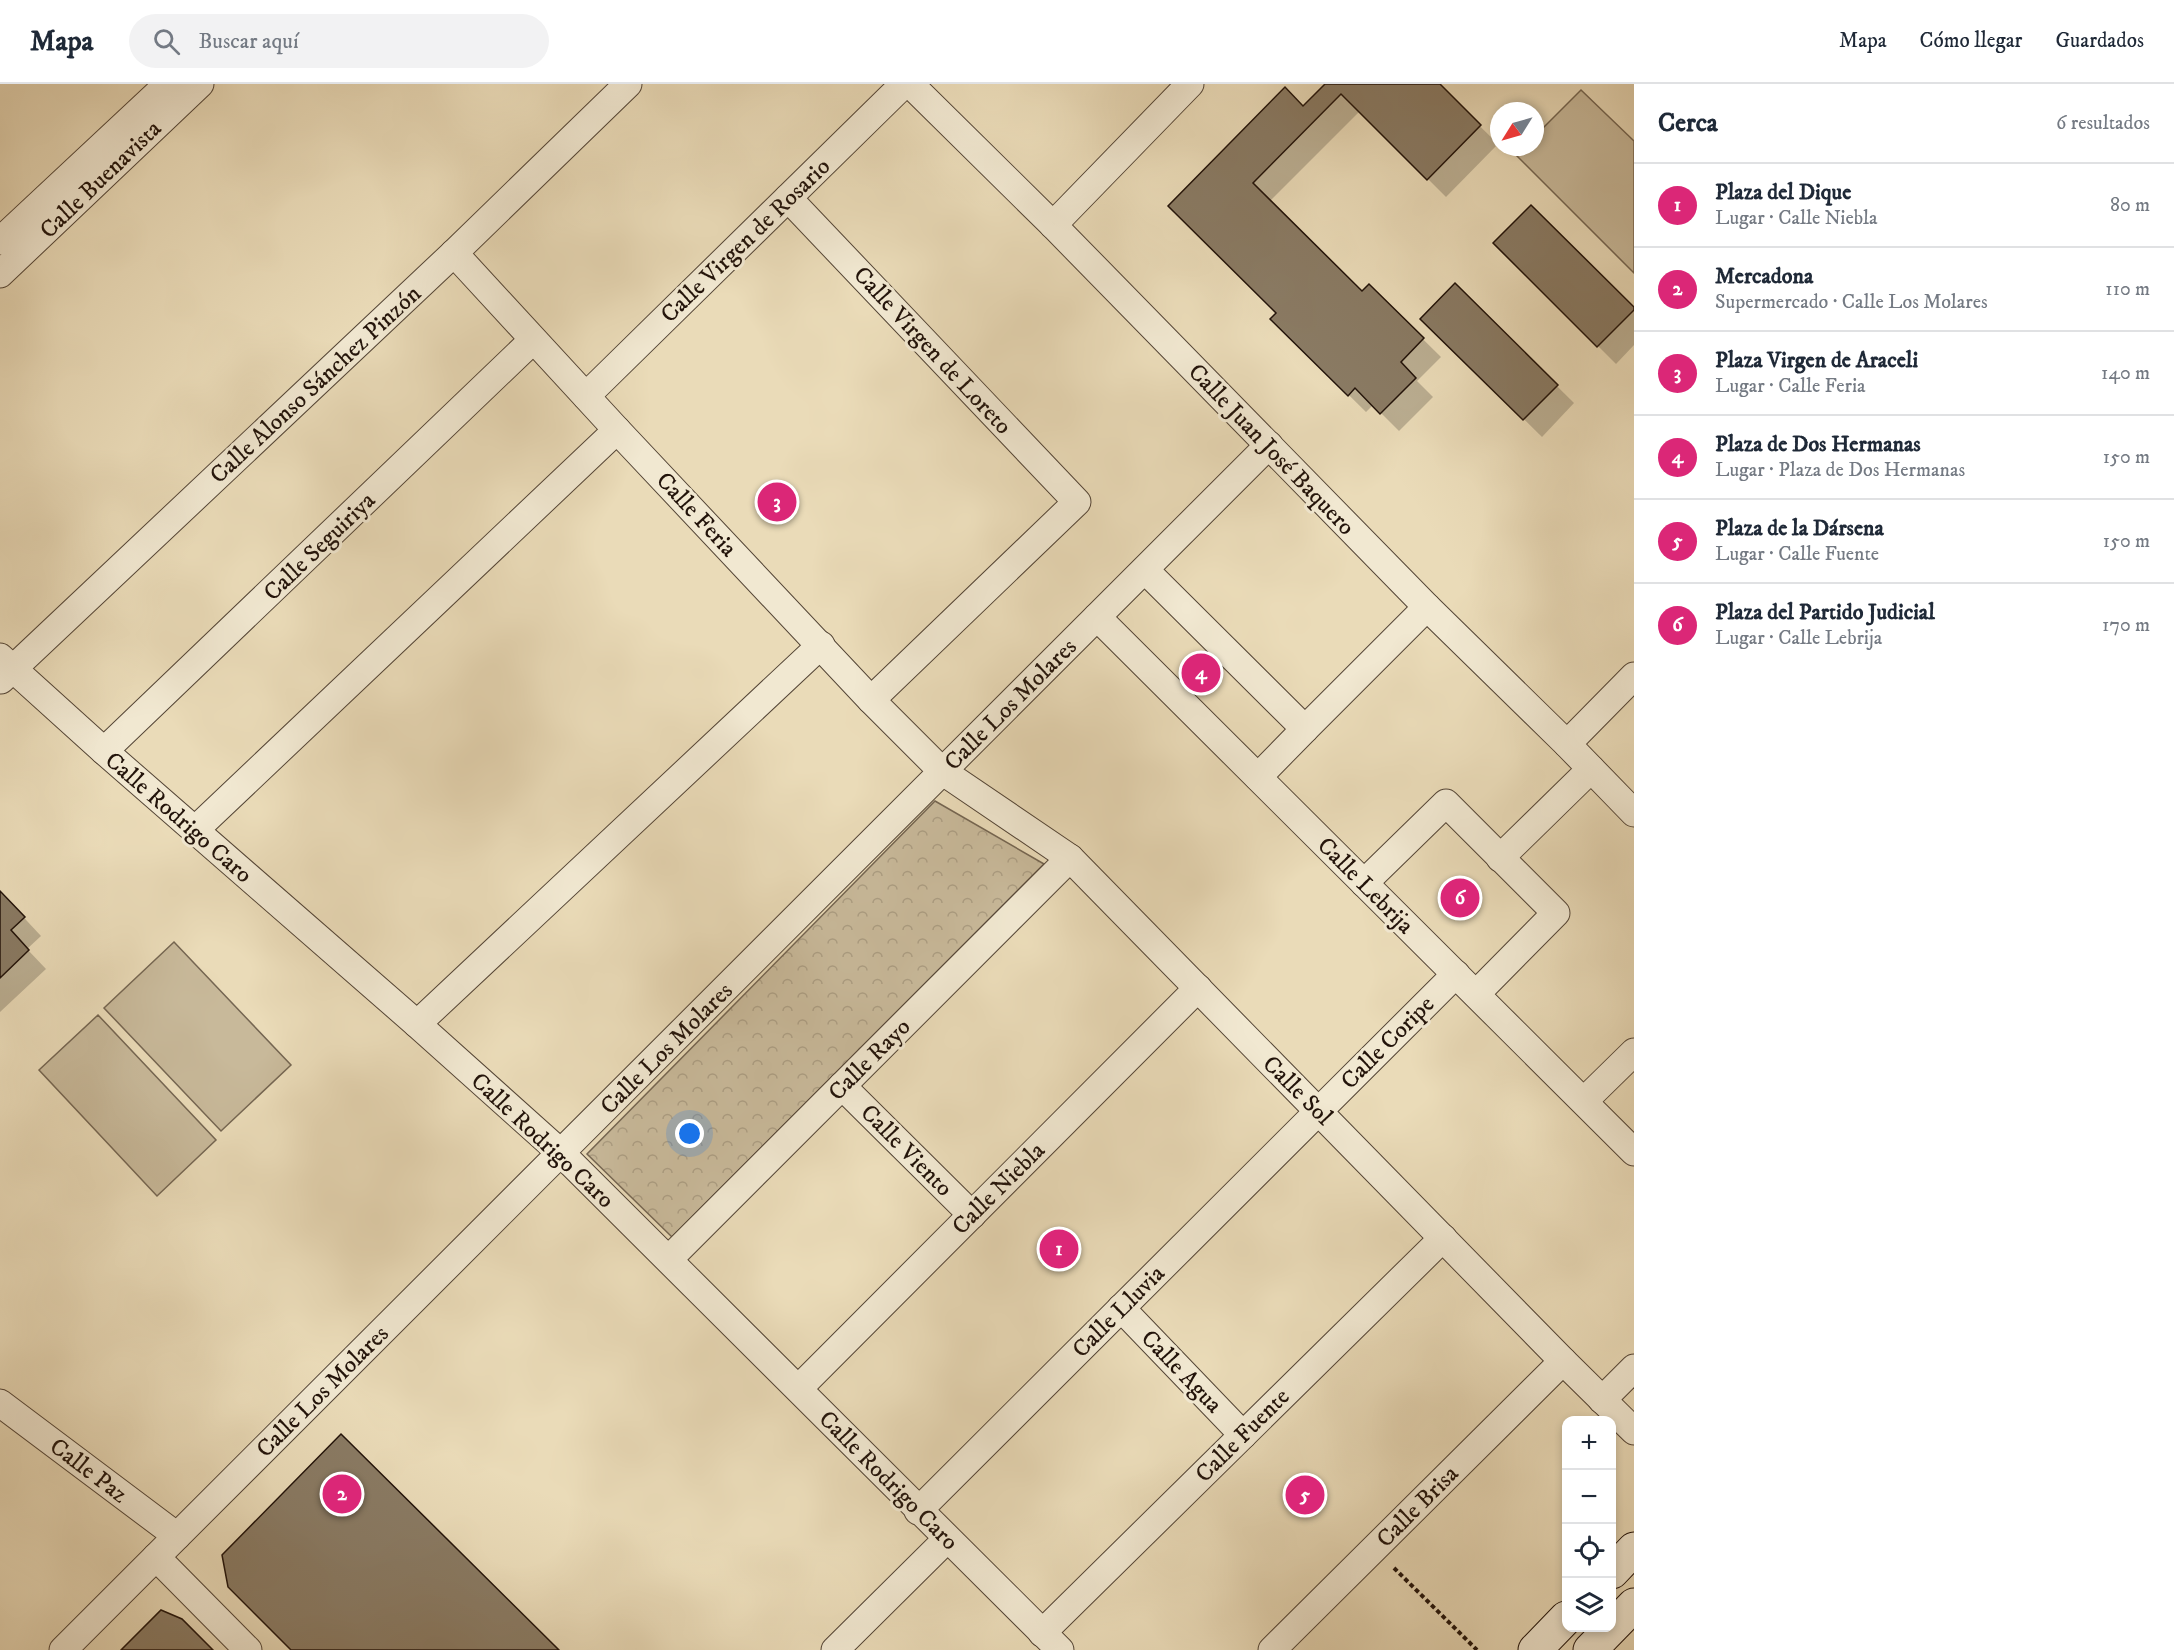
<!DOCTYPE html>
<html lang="es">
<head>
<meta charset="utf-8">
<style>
  body { margin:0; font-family:"IM FELL DW Pica",serif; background:#f2f2f3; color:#1f2937 }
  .controls { position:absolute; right:18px; bottom:18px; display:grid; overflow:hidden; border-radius:12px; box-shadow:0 3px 9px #0003 }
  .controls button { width:54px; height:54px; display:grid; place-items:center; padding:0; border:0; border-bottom:2px solid #e0e1e3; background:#fff; color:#1f2937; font:30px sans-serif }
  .compass { position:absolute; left:1490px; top:18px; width:54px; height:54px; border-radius:50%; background:#fff; box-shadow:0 3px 9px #0003; rotate:233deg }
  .you { position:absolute; left:690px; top:1050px; width:21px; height:21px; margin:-15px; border:4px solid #fff; border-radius:50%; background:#1a73e8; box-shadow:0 0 0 9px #1a73e833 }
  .badge { display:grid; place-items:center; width:39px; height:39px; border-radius:50%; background:#db2777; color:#fff; font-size:20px; font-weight:700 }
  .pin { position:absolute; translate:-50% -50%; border:3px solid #fff; box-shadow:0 2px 6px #0006 }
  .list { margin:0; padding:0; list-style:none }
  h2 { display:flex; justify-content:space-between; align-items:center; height:78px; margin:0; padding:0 24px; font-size:26px }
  h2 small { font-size:20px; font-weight:400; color:#747a83 }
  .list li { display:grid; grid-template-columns:39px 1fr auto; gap:18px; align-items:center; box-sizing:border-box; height:84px; padding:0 24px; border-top:2px solid #e0e1e3 }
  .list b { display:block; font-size:22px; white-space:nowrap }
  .list p { margin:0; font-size:20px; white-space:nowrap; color:#747a83 }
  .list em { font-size:20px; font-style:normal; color:#747a83 }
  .icon { flex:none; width:33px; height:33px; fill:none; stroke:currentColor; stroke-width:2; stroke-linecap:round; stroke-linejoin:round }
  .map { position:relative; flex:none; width:1634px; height:1566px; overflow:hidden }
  header { display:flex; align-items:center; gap:36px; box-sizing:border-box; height:84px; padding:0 30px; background:#fff; border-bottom:2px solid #e0e1e3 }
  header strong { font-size:28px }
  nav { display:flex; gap:33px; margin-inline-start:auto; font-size:21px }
  .search { width:420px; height:54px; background:#f2f2f3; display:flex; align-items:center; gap:15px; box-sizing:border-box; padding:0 21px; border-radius:33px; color:#747a83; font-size:22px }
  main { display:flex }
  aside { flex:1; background:#fff }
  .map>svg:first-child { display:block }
</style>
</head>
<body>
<header>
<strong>Mapa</strong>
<div class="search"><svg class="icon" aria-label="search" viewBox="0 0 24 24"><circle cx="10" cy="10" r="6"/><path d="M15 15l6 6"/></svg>Buscar aquí</div>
<nav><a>Mapa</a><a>Cómo llegar</a><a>Guardados</a></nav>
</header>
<main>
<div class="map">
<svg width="1634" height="1566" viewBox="0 0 1634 1566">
  <defs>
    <pattern id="park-crowns" width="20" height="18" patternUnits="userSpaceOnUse" patternTransform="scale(1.5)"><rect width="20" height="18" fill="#c8b99a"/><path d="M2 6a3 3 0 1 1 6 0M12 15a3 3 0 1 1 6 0" fill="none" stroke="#ac9e83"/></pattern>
  </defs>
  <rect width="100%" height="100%" fill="#eadbb8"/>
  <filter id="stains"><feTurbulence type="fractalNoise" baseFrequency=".00333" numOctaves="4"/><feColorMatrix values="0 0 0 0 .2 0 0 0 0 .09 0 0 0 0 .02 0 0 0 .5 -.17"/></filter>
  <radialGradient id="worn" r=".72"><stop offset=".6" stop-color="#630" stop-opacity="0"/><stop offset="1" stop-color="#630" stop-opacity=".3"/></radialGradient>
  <g fill="#c8b99a" stroke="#756652" stroke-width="1.5">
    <path d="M1581,6L1634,57V189L1516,71L1524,63H1535V52Z"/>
    <path d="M174,858L291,981L221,1047L104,924Z"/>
    <path d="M98,931L216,1056L157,1112L39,986Z"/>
  </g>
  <path fill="url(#park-crowns)" stroke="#756652" stroke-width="1.5" d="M935,717L1044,780L672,1153L587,1070Z"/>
  <g fill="#0003">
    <path d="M1327,0H1437L1498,60L1446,113L1360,27L1270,117L1362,209L1369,202L1441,273L1417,297L1433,313L1399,347L1373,321L1366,328L1272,235L1278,229L1170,122L1303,24Z"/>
    <path d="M1495,159L1634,225V261L1616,280Z"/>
    <path d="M1455,201L1574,319L1542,353L1422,235Z"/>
    <path d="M0,808L41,852L27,865L46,885L0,928Z"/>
  </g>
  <g fill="#8a7b64" stroke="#22130a" stroke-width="1.5">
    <path d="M1325,0H1440L1481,41L1427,96L1341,10L1253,99L1362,207L1369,200L1424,254L1401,278L1416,294L1380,330L1355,304L1348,312L1270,235L1276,229L1168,122L1285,3L1303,22Z"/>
    <path d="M1531,121L1634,223V226L1597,263L1493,159Z"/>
    <path d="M1455,199L1558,301L1523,336L1420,235Z"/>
    <path d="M0,807L25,833L11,846L29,866L0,894Z"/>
    <path d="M341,1350L559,1566H291L228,1503L222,1471Z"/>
    <path d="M161,1526L182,1535L213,1566H121Z"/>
  </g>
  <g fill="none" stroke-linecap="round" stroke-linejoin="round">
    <g stroke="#544536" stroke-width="29">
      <g id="street">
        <path d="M910,0L1053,141L1427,523L1567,660L1634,729"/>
        <path d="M788,114L1077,418L871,616"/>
        <path d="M1053,141L1190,0"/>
        <path d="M0,157L168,0"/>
        <path d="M454,169L617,346L871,616L942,687L1070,774L1563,1277L1634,1347"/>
        <path d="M0,190L200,0"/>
        <path d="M586,312L904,0"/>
        <path d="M1145,486L1305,645L1258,693"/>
        <path d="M1097,533L1634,1068"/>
        <path d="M0,573L104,667L417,940L561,1069L1060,1566"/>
        <path d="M1,596L454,169L628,0"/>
        <path d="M1305,645L1427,523"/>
        <path d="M1567,660L1634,592"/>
        <path d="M104,667L533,256"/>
        <path d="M195,746L617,346"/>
        <path d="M1500,774L1591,685"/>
        <path d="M1364,799L1446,719L1556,829L1476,910"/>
        <path d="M417,940L821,561"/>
        <path d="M842,1002L972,1131"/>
        <path d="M1584,1017L1634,968"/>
        <path d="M669,1175L1070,774"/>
        <path d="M1121,1224L1243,1351"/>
        <path d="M799,1304L1198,904"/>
        <path d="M1602,1316L1634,1284"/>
        <path d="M0,1319L177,1452"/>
        <path d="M918,1427L1456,890"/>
        <path d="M156,1473L248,1566"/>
        <path d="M1042,1549L1443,1154"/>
        <path d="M63,1566L1269,361"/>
        <path d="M835,1566L947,1455"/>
        <path d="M1272,1566L1563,1277"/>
      </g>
    </g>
    <g stroke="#22130a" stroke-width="35">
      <g id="secondary">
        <path d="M1612,1488L1634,1465"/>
        <path d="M1535,1566L1566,1534"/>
        <path d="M1590,1566L1634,1521"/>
      </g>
    </g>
    <path stroke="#22130a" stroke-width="4" stroke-dasharray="4.5 3" stroke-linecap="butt" d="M1394,1484L1477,1566"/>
    <use href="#street" stroke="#f1e8d1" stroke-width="27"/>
    <use href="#secondary" stroke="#f1e8d1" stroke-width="33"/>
  </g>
  <g text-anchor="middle" stroke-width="6" stroke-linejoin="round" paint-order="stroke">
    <g font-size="24" fill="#22130a" stroke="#f1e8d1">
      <text transform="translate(100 95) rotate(-44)" y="8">Calle Buenavista</text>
      <text transform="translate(745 156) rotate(-44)" y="8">Calle Virgen de Rosario</text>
      <text transform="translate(933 266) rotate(47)" y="8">Calle Virgen de Loreto</text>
      <text transform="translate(315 300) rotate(-43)" y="8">Calle Alonso Sánchez Pinzón</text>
      <text transform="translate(1272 365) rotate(46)" y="8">Calle Juan José Baquero</text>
      <text transform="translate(697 430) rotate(47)" y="8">Calle Feria</text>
      <text transform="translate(319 462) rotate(-44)" y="8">Calle Seguiriya</text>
      <text transform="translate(1010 620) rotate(-45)" y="8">Calle Los Molares</text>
      <text transform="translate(179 733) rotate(41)" y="8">Calle Rodrigo Caro</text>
      <text transform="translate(1366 801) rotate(45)" y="8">Calle Lebrija</text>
      <text transform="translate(1387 958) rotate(-45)" y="8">Calle Coripe</text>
      <text transform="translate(666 964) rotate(-45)" y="8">Calle Los Molares</text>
      <text transform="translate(869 975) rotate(-45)" y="8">Calle Rayo</text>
      <text transform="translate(1298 1006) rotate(45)" y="8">Calle Sol</text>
      <text transform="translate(543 1056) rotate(43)" y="8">Calle Rodrigo Caro</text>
      <text transform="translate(907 1066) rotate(45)" y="8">Calle Viento</text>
      <text transform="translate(998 1104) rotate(-45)" y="8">Calle Niebla</text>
      <text transform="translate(1118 1227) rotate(-45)" y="8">Calle Lluvia</text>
      <text transform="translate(1182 1287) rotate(46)" y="8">Calle Agua</text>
      <text transform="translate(322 1307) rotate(-45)" y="8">Calle Los Molares</text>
      <text transform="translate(1242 1351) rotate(-45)" y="8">Calle Fuente</text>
      <text transform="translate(89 1386) rotate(37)" y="8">Calle Paz</text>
      <text transform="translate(889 1396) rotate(45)" y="8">Calle Rodrigo Caro</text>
      <text transform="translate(1417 1422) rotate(-45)" y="8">Calle Brisa</text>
    </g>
  </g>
  <rect width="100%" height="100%" filter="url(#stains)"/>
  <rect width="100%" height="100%" fill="url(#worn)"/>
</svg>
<div class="controls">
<button>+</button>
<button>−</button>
<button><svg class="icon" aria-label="locate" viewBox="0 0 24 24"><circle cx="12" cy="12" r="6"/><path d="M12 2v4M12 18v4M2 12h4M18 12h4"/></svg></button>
<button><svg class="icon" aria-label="layers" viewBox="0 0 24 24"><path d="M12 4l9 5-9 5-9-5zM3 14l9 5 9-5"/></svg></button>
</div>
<svg class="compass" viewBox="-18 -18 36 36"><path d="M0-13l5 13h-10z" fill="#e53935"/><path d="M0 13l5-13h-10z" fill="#747a83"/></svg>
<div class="you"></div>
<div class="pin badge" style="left:1059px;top:1165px">1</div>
<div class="pin badge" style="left:342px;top:1410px">2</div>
<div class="pin badge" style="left:777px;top:418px">3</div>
<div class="pin badge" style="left:1201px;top:589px">4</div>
<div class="pin badge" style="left:1305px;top:1411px">5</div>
<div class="pin badge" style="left:1460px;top:814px">6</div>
</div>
<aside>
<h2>Cerca<small>6 resultados</small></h2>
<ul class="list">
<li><span class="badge">1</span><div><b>Plaza del Dique</b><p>Lugar · Calle Niebla</p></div><em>80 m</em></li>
<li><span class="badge">2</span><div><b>Mercadona</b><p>Supermercado · Calle Los Molares</p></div><em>110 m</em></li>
<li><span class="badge">3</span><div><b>Plaza Virgen de Araceli</b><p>Lugar · Calle Feria</p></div><em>140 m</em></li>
<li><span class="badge">4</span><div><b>Plaza de Dos Hermanas</b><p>Lugar · Plaza de Dos Hermanas</p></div><em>150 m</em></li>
<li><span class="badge">5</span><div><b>Plaza de la Dársena</b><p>Lugar · Calle Fuente</p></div><em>150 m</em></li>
<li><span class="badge">6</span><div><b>Plaza del Partido Judicial</b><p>Lugar · Calle Lebrija</p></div><em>170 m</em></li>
</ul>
</aside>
</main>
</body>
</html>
